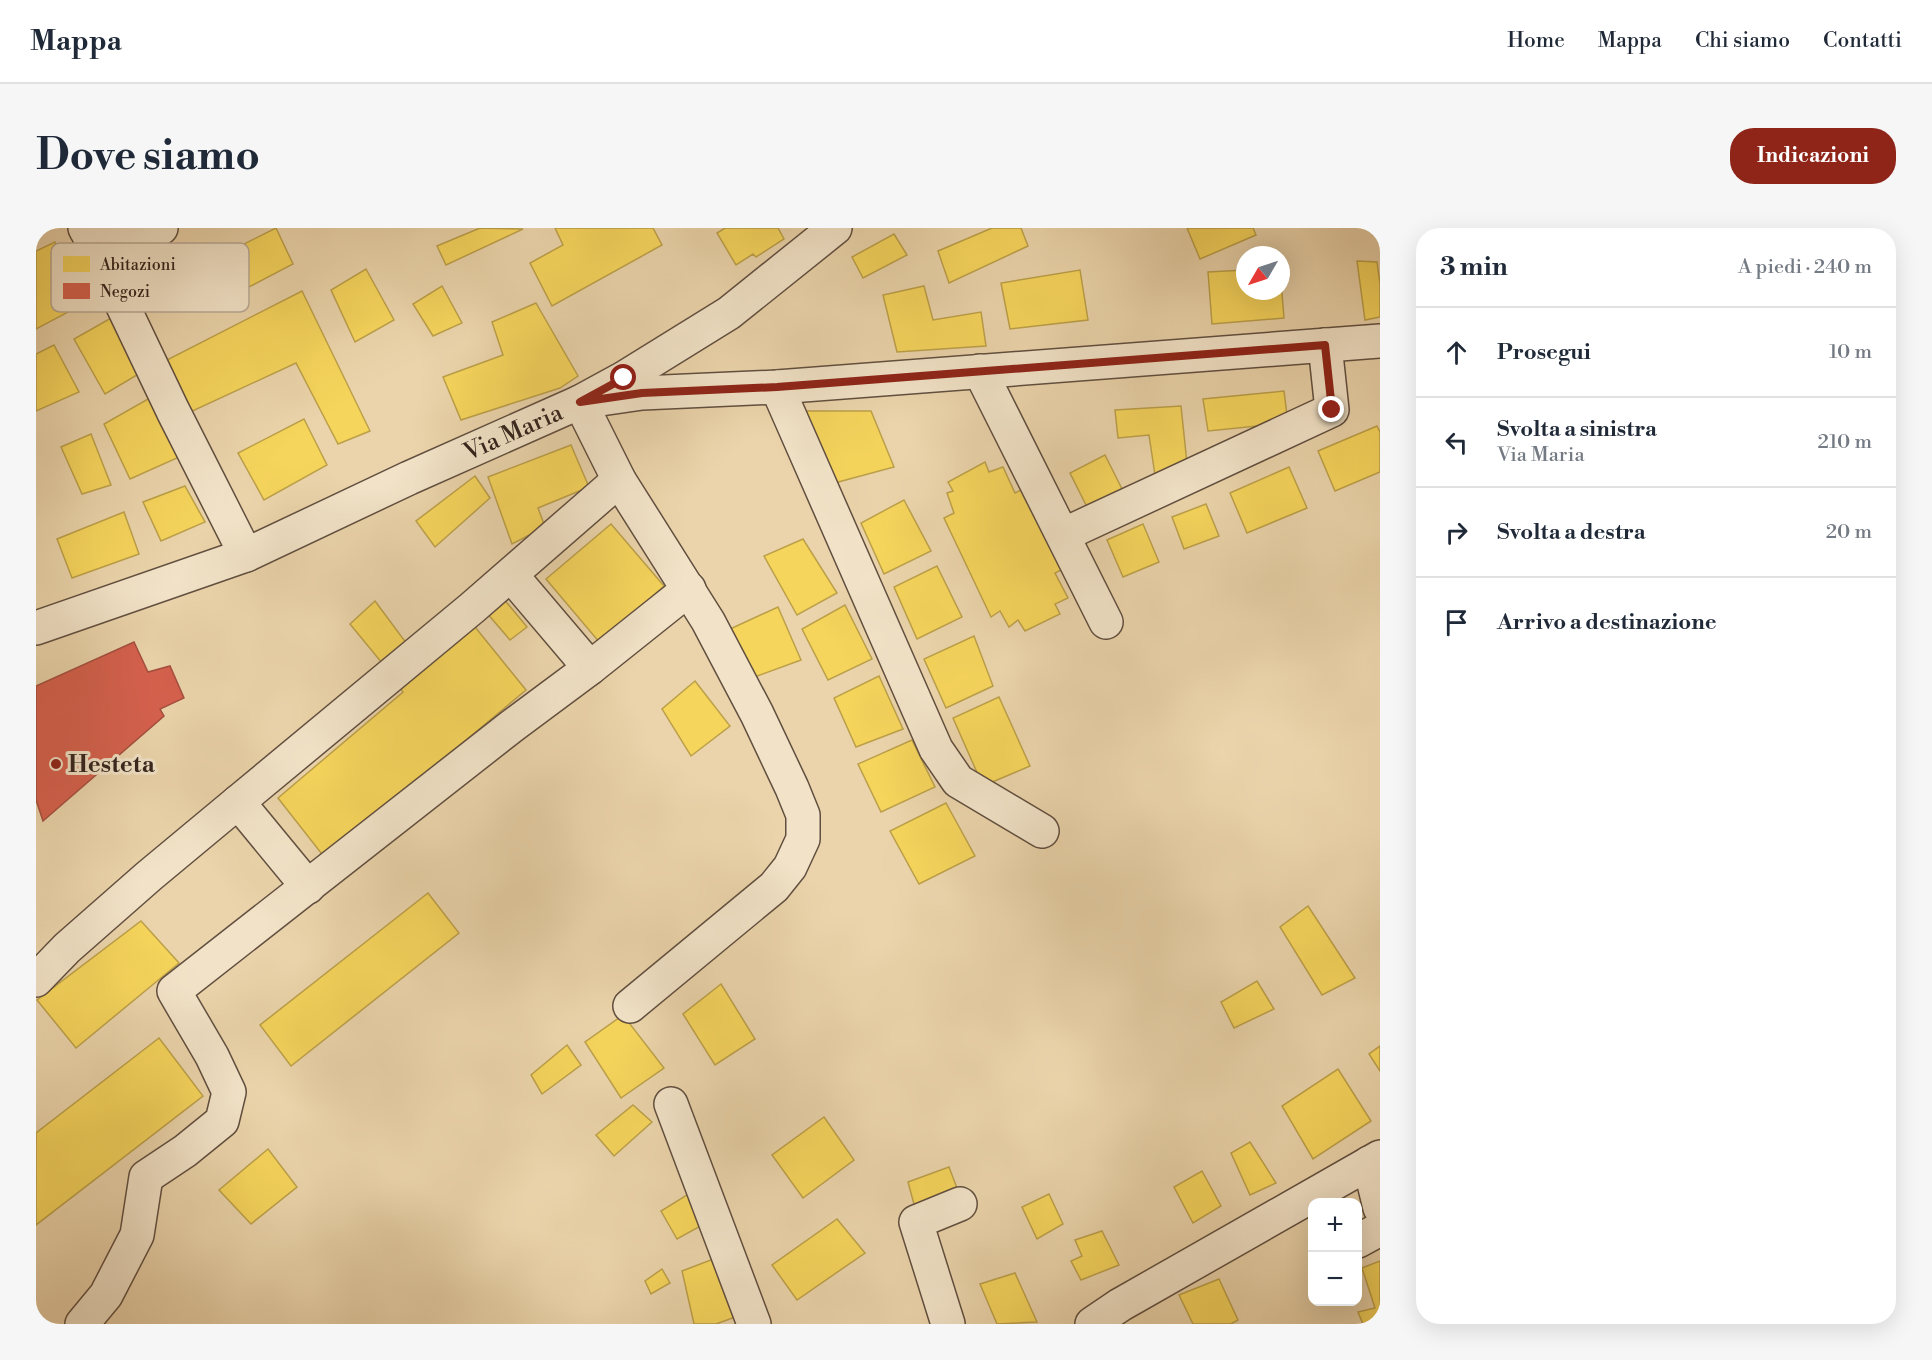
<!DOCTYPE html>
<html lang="it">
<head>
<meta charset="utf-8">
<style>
  body { margin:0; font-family:"Libre Bodoni",serif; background:#f6f6f7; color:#1f2937 }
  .controls { position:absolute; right:18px; bottom:18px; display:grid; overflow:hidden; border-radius:12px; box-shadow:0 6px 24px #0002 }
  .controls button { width:54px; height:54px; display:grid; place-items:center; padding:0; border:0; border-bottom:2px solid #e0e1e3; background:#fff; color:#1f2937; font:30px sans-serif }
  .compass { position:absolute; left:1200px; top:18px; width:54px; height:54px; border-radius:50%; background:#fff; box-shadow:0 6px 24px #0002; rotate:231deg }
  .stop { position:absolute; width:18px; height:18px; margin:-14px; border:4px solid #8f2418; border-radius:50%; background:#fff }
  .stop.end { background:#8f2418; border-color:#fff; box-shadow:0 2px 6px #0008 }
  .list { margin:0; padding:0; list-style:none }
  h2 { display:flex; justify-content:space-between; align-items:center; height:78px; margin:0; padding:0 24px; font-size:26px }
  h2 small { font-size:20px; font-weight:400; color:#747a83 }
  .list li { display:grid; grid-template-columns:39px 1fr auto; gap:18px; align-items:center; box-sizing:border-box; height:90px; padding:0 24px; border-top:2px solid #e0e1e3 }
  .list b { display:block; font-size:22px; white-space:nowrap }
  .list p { margin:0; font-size:20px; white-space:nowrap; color:#747a83 }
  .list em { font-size:20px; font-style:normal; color:#747a83 }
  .icon { flex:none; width:33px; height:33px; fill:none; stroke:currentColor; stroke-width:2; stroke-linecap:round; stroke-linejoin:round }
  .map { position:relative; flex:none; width:1344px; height:1096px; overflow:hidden; border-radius:24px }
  header { display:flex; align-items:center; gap:36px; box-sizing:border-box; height:84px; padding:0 30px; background:#fff; border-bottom:2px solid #e0e1e3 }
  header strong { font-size:28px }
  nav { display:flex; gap:33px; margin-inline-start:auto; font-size:21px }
  .intro { display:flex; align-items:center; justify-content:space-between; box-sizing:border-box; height:144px; padding:0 36px }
  h1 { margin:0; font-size:42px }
  .button { padding:15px 27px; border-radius:24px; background:#8f2418; color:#fff; font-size:21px; font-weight:700 }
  main { display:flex; gap:36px; padding:0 36px }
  aside { flex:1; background:#fff; border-radius:24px; box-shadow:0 6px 24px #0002 }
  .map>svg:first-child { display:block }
</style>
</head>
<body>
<header>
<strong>Mappa</strong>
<nav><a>Home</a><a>Mappa</a><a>Chi siamo</a><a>Contatti</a></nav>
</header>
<div class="intro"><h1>Dove siamo</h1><a class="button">Indicazioni</a></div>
<main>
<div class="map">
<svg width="1344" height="1096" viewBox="0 0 1344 1096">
  <rect width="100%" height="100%" fill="#ebd4ab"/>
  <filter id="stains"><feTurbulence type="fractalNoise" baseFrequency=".00333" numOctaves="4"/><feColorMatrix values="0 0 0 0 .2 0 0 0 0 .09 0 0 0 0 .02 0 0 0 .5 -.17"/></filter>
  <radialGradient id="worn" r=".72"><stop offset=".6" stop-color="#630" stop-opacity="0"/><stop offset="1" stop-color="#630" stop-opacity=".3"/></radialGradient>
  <g fill="#f6d55c" stroke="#bca049" stroke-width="1.5">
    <path d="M240,0L257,36L213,59L196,22Z"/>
    <path d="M444,0L487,1L410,37L401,18Z"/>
    <path d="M519,0H617L626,17L516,78L494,35L527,17Z"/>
    <path d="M689,0H742L748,11L720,29L717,26L700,37L681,5Z"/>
    <path d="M956,0H985L992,18L913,55L902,23Z"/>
    <path d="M1151,0H1217L1220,7L1164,31Z"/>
    <path d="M858,6L871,27L827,50L816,29Z"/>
    <path d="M19,14L51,74L0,101V23Z"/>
    <path d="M1321,33L1341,34L1344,56V89L1329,92Z"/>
    <path d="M330,41L358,92L319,114L295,62Z"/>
    <path d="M1044,42L1052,92L974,101L965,55Z"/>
    <path d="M1209,42V63H1245V53L1248,90L1176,96L1172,44Z"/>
    <path d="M406,58L426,95L397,108L377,76Z"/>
    <path d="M888,58L897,92L945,84L950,118L861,124L847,67Z"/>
    <path d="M266,63L334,203L302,216L260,135L150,186L125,135Z"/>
    <path d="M500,75L542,148L524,160L425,192L407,149L467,127L456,94Z"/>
    <path d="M75,90L106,144L69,166L38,111Z"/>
    <path d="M18,117L43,164L0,183V126Z"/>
    <path d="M1248,163L1252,195L1172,203L1167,171Z"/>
    <path d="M119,167L150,226L94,251L68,196Z"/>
    <path d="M1145,178L1152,245L1119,247L1113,207L1082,210L1079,182Z"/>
    <path d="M761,183H835L858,239L791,257Z"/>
    <path d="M268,191L291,237L228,272L202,225Z"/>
    <path d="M1341,198L1344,204V244L1299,263L1282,223Z"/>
    <path d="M55,206L75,257L46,266L25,219Z"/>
    <path d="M535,217L553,259L502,280L509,299L476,316L452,249Z"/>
    <path d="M1069,227L1087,263L1052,281L1034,245Z"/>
    <path d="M949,234L953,244L967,239L979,265L987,261L1027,341L1019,345L1032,370L1019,376L1024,386L989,403L982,392L973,399L964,383L955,389L908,290L918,285L911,265L917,263L912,254Z"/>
    <path d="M1253,239L1271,280L1211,305L1194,265Z"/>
    <path d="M439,248L454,270L399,319L380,293Z"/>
    <path d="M149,258L169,294L125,313L107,274Z"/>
    <path d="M868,272L895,323L848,346L825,295Z"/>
    <path d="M1170,276L1183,308L1148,321L1136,289Z"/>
    <path d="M88,284L103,326L36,350L21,311Z"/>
    <path d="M575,296L628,358L564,415L510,351Z"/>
    <path d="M1107,296L1123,334L1087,349L1071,312Z"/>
    <path d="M767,311L801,365L761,387L728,328Z"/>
    <path d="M901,338L926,389L881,411L858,359Z"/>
    <path d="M467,370L491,399L474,412L450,384Z"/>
    <path d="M339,373L371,416L346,435L314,396Z"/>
    <path d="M809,377L836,431L792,452L766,401Z"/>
    <path d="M742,379L765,432L713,451L692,402Z"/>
    <path d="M435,394L490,462L289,630L242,570L367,464L361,455Z"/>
    <path d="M938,408L957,458L910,480L888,431Z"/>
    <path d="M843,448L867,501L820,519L798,470Z"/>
    <path d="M659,453L694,498L655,528L626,481Z"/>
    <path d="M963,469L994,538L947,558L917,490Z"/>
    <path d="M876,512L899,559L845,584L822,536Z"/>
    <path d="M910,575L939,628L883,656L854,603Z"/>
    <path d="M392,665L423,705L255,838L224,797Z"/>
    <path d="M1272,678L1319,750L1286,767L1244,699Z"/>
    <path d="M105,693L143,735L40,820L1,772Z"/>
    <path d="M1221,753L1238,781L1198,800L1185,774Z"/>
    <path d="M685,756L719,811L679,837L647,786Z"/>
    <path d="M587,787L628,840L585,870L549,814Z"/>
    <path d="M123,810L167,868L0,997V905Z"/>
    <path d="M531,817L545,837L506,866L495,847Z"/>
    <path d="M1344,818V843L1333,826Z"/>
    <path d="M1302,841L1335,893L1277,931L1246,878Z"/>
    <path d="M597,877L616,894L578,928L560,907Z"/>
    <path d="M788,889L818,932L767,970L736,927Z"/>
    <path d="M1214,914L1240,955L1214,967L1195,925Z"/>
    <path d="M232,921L261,959L215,996L183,962Z"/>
    <path d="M913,939L921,960L879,980L872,954Z"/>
    <path d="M1166,943L1185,978L1157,995L1138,959Z"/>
    <path d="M654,965L670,995L641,1011L625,983Z"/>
    <path d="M1013,966L1027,996L1001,1011L986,979Z"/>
    <path d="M801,991L829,1025L761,1072L736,1037Z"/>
    <path d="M1066,1003L1083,1037L1045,1052L1035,1033L1046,1028L1039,1012Z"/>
    <path d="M680,1030L702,1088L680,1096H658L646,1043Z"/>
    <path d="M1344,1033V1096H1327L1322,1084L1339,1080L1326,1040Z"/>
    <path d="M626,1041L634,1055L615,1066L609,1053Z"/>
    <path d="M979,1045L1001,1094L961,1096L944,1056Z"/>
    <path d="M1183,1051L1202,1092L1195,1096H1157L1143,1067Z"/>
  </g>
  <path fill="#d6604d" stroke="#a54e3f" stroke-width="1.5" d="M98,414L112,444L134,438L148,470L124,481L128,488L7,593L0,572V458Z"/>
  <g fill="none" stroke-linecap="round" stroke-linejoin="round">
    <g stroke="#614f40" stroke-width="36">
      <g id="minor">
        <path d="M49,0L53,7L78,15L109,8L125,0"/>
        <path d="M53,7L137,183L210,327"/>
        <path d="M944,143L1070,394"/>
        <path d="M741,159L900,521L922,553L1006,603"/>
        <path d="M1027,307L1296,182L1289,117"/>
        <path d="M475,347L554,440"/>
        <path d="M0,400L210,327L373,250L544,174L606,165L741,159L1344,113"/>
        <path d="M272,659L202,574L436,380L583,252"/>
        <path d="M0,752L31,720L113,648L202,574"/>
        <path d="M594,778L738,659L754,639L767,611V587L756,560L721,486L672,393L583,252L544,174L588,150L693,85L799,0"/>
        <path d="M635,876L718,1096"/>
        <path d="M1333,935L1344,980"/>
        <path d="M1322,1013L1344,1001"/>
        <path d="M46,1096L70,1067L101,1007L110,949L149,923L186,893L193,864L176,828L138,763L476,498L554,440L653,361"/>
        <path d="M912,1096L880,994L924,976"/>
        <path d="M1056,1096L1084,1077L1344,929"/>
      </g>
    </g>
    <use href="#minor" stroke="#f2e3c8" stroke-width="33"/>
  </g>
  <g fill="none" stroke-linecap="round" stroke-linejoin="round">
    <path stroke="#8f2418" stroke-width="8" d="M588,150L544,174L606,165L741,159L1289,117L1296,182"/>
  </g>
  <circle fill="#8f2418" stroke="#f2e3c8" stroke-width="2" cx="20" cy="536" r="6"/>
  <g text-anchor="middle" stroke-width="6" stroke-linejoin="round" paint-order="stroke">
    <g font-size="24" fill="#33231d" stroke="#f2e3c8">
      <text transform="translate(477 204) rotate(-24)" y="8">Via Maria</text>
    </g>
    <g font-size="24" font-weight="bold" fill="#33231d" stroke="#f2e3c8" text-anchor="start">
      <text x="32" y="544">Hesteta</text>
    </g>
  </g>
  <rect x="15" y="15" width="198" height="69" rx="9" fill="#f2e3c8" stroke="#b9a995" stroke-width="1.5"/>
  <rect x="27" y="28" width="27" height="16" fill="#f6d55c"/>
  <rect x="27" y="55" width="27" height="16" fill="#d6604d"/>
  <g font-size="16" fill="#33231d">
    <text x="64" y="42">Abitazioni</text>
    <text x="64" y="69">Negozi</text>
  </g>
  <rect width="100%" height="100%" filter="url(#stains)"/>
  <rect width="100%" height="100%" fill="url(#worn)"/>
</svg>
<div class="controls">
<button>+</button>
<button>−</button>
</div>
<svg class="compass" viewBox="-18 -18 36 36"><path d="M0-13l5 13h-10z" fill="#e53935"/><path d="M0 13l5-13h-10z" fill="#747a83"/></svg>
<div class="stop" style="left:588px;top:150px"></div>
<div class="stop end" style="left:1296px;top:182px"></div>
</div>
<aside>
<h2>3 min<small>A piedi · 240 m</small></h2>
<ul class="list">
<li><svg class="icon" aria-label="ahead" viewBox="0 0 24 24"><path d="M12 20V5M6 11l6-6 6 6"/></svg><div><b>Prosegui</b></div><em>10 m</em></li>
<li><svg class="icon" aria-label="left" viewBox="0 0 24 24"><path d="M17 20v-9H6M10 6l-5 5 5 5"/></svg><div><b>Svolta a sinistra</b><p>Via Maria</p></div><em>210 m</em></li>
<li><svg class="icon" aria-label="right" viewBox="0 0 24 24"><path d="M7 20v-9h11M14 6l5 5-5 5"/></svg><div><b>Svolta a destra</b></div><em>20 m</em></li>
<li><svg class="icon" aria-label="arrive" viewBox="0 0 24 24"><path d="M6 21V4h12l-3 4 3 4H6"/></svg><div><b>Arrivo a destinazione</b></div></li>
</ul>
</aside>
</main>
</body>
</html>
